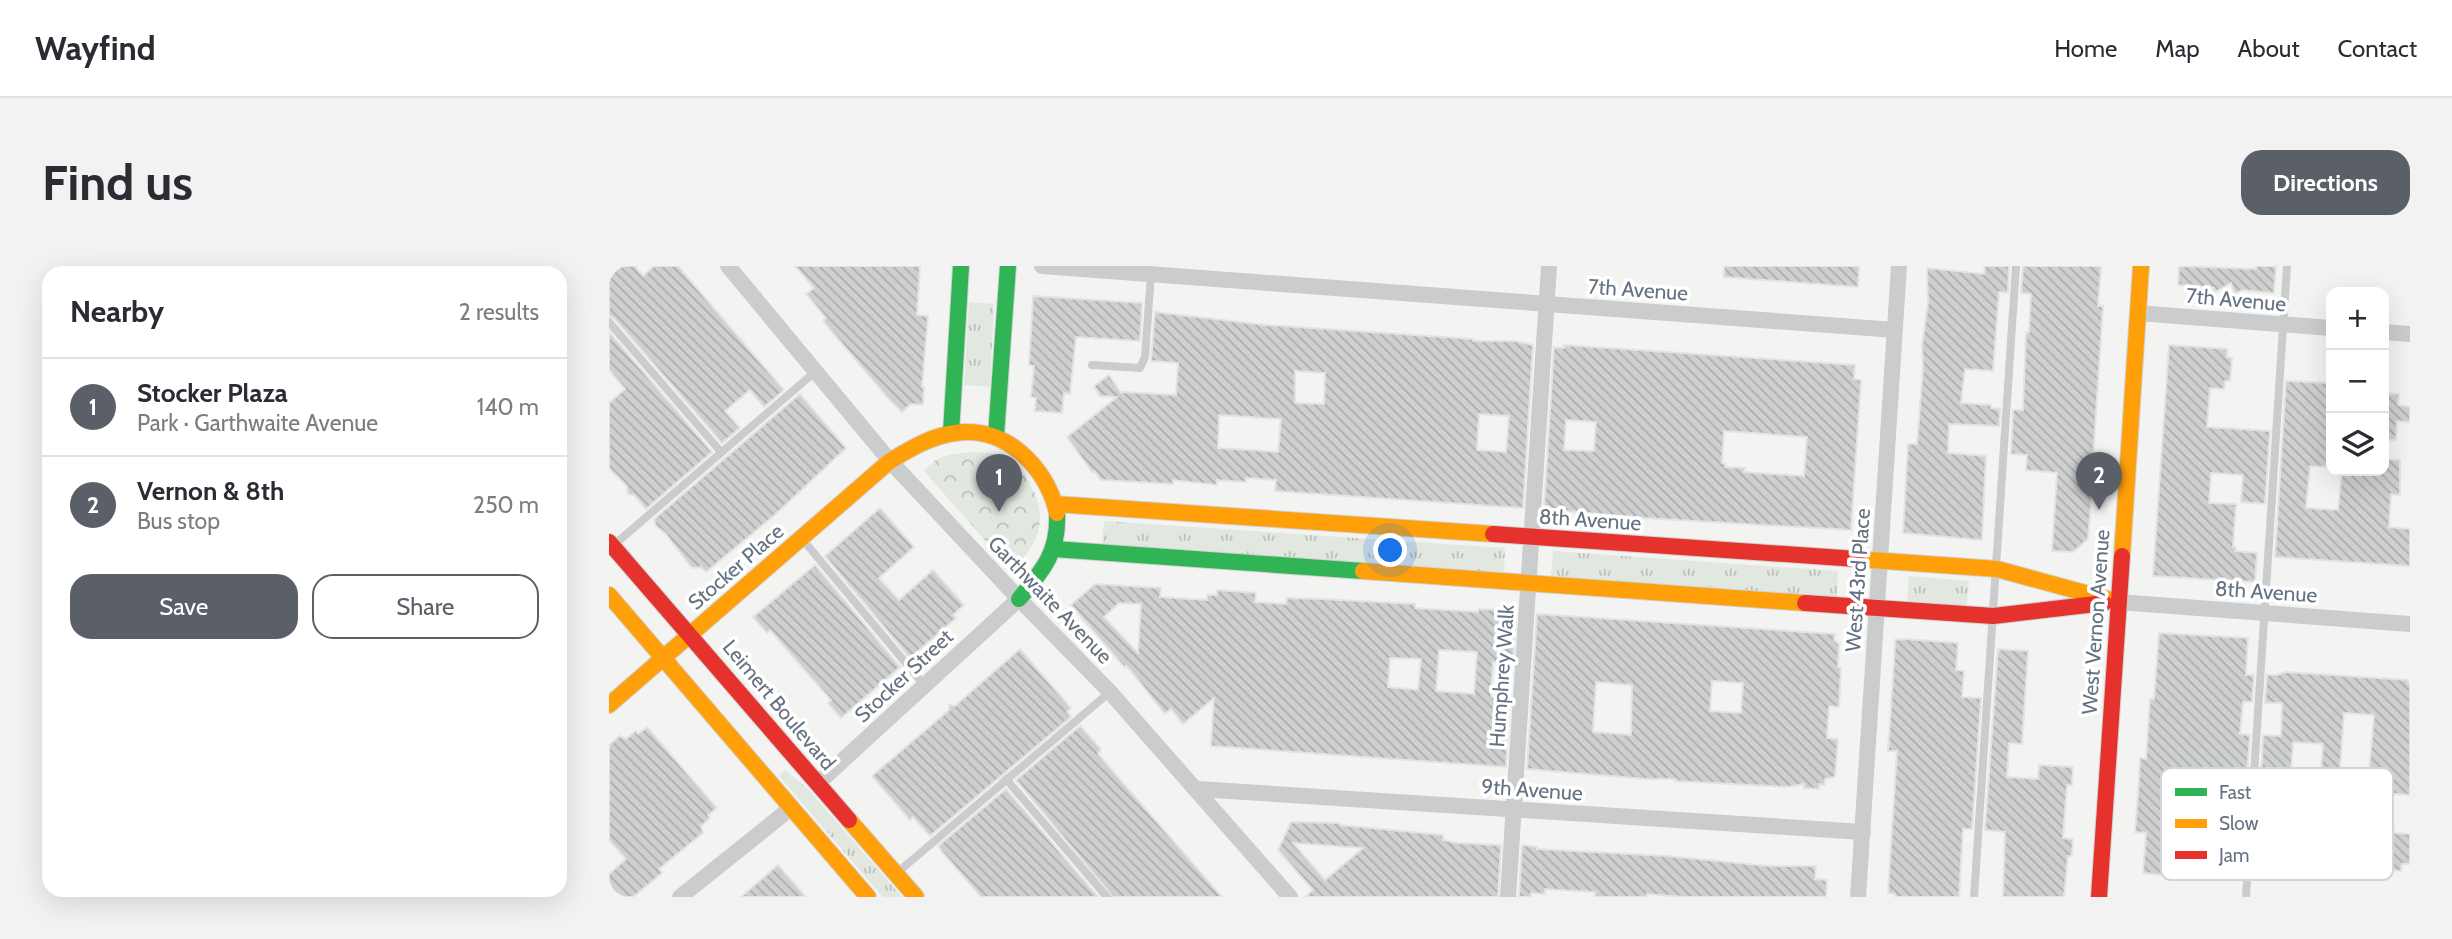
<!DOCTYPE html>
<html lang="en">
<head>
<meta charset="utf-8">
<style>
  body { margin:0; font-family:Cabin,sans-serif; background:#f2f2f3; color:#2b2b33 }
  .controls { position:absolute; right:21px; top:21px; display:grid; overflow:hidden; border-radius:14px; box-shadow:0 7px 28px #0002 }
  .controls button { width:63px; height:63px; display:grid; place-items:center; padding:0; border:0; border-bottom:2px solid #e1e1e2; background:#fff; color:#2b2b33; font:35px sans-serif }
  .you { position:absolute; left:782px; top:285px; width:24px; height:24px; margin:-18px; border:5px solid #fff; border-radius:50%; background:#1a73e8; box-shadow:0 0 0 10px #1a73e833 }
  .badge { display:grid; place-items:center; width:46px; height:46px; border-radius:50%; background:#5b6068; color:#fff; font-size:23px; font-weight:700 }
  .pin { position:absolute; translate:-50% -58px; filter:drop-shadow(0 2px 4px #0008) }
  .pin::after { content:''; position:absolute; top:37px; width:24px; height:21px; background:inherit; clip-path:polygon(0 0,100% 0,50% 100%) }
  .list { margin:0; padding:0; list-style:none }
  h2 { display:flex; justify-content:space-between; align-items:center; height:91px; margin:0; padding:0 28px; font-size:30px }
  h2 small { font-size:23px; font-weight:400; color:#7c7c81 }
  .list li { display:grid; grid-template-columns:46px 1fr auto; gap:21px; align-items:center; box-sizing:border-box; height:98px; padding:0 28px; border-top:2px solid #e1e1e2 }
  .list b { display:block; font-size:26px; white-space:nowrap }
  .list p { margin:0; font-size:23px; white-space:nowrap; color:#7c7c81 }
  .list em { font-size:23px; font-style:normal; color:#7c7c81 }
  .actions { display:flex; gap:14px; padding:21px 28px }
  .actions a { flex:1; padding:16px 0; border:2px solid #5b6068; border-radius:21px; text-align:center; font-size:24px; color:#5b6068 }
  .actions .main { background:#5b6068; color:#fff }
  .icon { flex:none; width:38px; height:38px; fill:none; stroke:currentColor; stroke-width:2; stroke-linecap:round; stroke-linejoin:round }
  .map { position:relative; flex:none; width:1801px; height:631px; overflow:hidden; border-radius:21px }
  header { display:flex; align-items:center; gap:42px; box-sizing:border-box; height:98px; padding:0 35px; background:#fff; border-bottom:2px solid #e1e1e2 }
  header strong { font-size:33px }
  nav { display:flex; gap:38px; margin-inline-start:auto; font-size:24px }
  .intro { display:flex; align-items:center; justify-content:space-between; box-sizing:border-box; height:168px; padding:0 42px }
  h1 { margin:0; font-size:49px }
  .button { padding:18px 32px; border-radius:21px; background:#5b6068; color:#fff; font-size:24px; font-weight:700 }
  main { display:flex; gap:42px; padding:0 42px }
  aside { flex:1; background:#fff; border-radius:21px; box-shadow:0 7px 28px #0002 }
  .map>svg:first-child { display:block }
</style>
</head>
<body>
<header>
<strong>Wayfind</strong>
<nav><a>Home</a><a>Map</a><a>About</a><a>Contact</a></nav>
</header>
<div class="intro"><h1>Find us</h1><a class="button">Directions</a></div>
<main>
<aside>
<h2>Nearby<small>2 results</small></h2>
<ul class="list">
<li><span class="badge">1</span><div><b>Stocker Plaza</b><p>Park · Garthwaite Avenue</p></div><em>140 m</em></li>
<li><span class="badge">2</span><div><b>Vernon &amp; 8th</b><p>Bus stop</p></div><em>250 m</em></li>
</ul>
<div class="actions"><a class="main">Save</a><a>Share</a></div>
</aside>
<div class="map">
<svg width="1801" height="631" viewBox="0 0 1801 631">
  <defs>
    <pattern id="grass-tufts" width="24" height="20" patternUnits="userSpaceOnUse" patternTransform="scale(1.75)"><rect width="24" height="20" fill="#e2e7e0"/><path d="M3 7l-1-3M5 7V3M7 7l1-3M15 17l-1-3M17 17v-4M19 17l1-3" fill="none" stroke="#bbc0bb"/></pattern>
    <pattern id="forest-crowns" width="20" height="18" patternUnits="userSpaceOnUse" patternTransform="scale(1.75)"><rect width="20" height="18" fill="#e2e7e0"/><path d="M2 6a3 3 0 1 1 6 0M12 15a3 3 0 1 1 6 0" fill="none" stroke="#bbc0bb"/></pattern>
    <pattern id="building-back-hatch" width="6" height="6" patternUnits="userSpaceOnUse" patternTransform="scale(1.75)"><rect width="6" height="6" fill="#cecfcf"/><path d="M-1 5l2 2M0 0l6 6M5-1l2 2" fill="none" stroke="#abacad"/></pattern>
  </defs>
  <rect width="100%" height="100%" fill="#f3f4f2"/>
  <g fill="url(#grass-tufts)">
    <path d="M360,36L385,38L381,121L355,119Z"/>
    <path d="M495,255L896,282L895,307L493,280Z"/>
    <path d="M944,285L1229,305L1228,331L942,310Z"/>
    <path d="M1300,310L1360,315L1358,340L1298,335Z"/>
    <path d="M176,504L199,523L293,631H274L170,510Z"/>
  </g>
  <path fill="url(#forest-crowns)" d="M371,186C376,187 382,187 387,189C417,200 439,238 428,269C424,283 412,294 403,305L315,205C329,187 349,187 371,186Z"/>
  <g fill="url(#building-back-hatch)" stroke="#e2e3e2" stroke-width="2" fill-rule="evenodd">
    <path d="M0,0H26L34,10L45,0H69L175,124L155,141L141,124L116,145L131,162L113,177L5,52L0,50Z"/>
    <path d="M186,0H311L308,49L319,50L313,121H315L314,139L302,138L293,146L278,131L214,55L217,52L197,28L205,22Z"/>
    <path d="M1115,0H1250L1249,21L1115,11Z"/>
    <path d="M1376,0H1400L1399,27L1390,26L1384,105L1356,103L1352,137L1382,139V142L1391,143L1390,160L1340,158L1339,187L1377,190L1373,274L1294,267L1299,178H1308L1314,103L1313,79L1319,37L1318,2L1375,8Z"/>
    <path d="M1414,0H1492L1489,40H1494L1484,194H1486L1479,273L1464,286L1443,285L1448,207L1417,204L1418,189L1402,188L1404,144H1414L1417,66H1420L1422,28L1412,27Z"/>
    <path d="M1570,0L1647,3V0H1667L1665,27L1633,24L1626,28L1622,17L1606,26L1605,22L1569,19Z"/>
    <path d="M424,30L533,37L531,75L467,71L461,128L455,127L453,147L426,145L427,132L422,131L425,100L420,99Z"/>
    <path d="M546,46L656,59L864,73V75H905L924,79L914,242L666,225L667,214L637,212V216L608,214V219L564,214V218L492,214L485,205L483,206L458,171L508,131L491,130L485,120L500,109L512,127L515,126L567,129L569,97L542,95ZM686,105L716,107L715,138L686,137ZM870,148L900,150L897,186L868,184ZM610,149L672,153L669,186L609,182Z"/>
    <path d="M0,66L103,186L37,243L25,229L19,228L18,220L0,202V137L16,123L0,104Z"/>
    <path d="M955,79L1246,99L1245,113L1252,114L1242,264L1035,252L935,243L945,81L955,82ZM957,154L987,156L985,185L955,184ZM1115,165L1198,171L1195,210L1135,206L1136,202L1116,201L1117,198L1113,197Z"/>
    <path d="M1560,79L1618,83V91L1623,92L1621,115H1616L1615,123L1601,122L1598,161L1661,165L1656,238L1632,236L1634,209L1602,207L1600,237L1627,238L1624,281H1627L1626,285L1648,287L1646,316L1544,310Z"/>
    <path d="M1677,115L1722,117V201L1701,200L1697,242L1729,244L1733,205H1775V193L1791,194V229L1782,228L1780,261L1801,263V300L1666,291Z"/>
    <path d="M1775,127L1790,128L1789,139L1801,141V156L1788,155L1787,174H1775Z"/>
    <path d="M191,128L237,182L168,247L97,306L92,301L83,302L56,267L47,260L45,253Z"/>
    <path d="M271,242L305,281L270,312L290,334L324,304L355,339L344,349L347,352L301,392L216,290Z"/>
    <path d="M206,299L291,401L232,452L219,437L222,434L199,408L161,364L158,367L144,351Z"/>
    <path d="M486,318L552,322L551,331L598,334V329H608V324L647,327L646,336L677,338L678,332L712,333L806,338V342L869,346L870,343L890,344V352L907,353L904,397L884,396L882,429L883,431L901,432L897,501L602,480L605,432L574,458L562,443L556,448L522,405L517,400L516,402L462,339ZM510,337L532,338L529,387L495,351ZM830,384L868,386L865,428L827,425ZM781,392L812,393L809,424L779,421Z"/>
    <path d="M928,348L1226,368L1225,374L1230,378L1229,401L1232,402L1230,441L1220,440L1218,472L1229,473L1226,511L1216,513V519L1210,518V523L1195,522V518L1179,521L1066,515L1067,513H1038L918,503ZM1103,415L1134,417L1132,447L1101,445ZM987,416L1023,419L1022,469L984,466Z"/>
    <path d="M1550,367L1639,372L1637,409H1645L1643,436H1634L1631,468L1641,469L1638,509L1594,506L1591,545L1575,544L1573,573L1634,576L1633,594L1626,593L1625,607L1577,604L1576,611L1534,607L1537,567L1526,566L1530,515L1531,492L1537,493L1541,433H1545Z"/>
    <path d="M1296,373L1349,377L1347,404L1355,405L1353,431L1372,432L1363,563H1354L1350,631H1286V628L1279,627L1288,485H1279L1285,396L1286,374Z"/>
    <path d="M411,383L462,442L458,446L462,451L321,570L304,551L301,554L263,510L340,444V439L346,440Z"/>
    <path d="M1389,383L1419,385L1413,478L1400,477L1398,511L1429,513L1430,499L1464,501L1463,519H1458L1454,572L1464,573L1463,590H1459L1455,631H1394L1396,566L1376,564Z"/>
    <path d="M1676,406L1799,414V417H1801V529L1771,527L1769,559L1785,560L1784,567L1801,568V598H1793L1792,605L1646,594L1647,577L1694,579L1697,545L1709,546L1714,478L1684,476L1682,508L1672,507L1671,518L1652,517L1654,469L1672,470L1673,437H1656L1658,409H1668ZM1735,447L1765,449L1760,506L1731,504Z"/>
    <path d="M471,460L492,483L489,488L613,631H504L407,514Z"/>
    <path d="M38,461L108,542L99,549L101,552L92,560L94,567L50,603L53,607L24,631H0V608L17,593L0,574V479L11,470L17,473L27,465L29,468Z"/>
    <path d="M397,523L489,631H372L334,587L329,580Z"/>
    <path d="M682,556L731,557V559L834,569V574L848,577L892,579L889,631H696L704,624L669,584ZM684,577L754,582L716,614Z"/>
    <path d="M913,579L928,581V583L1058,590L1159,600H1207L1206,613L1218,614L1217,631H1076L1038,628V631H986V626L936,623V628L922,627V631H910Z"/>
    <path d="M169,599L197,631H132Z"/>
  </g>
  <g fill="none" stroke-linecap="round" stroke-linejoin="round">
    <g stroke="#d0d2d2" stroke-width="18">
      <g id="fast">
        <path d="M342,167L352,0"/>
        <path d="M387,170L399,0"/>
        <path d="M445,283L754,305"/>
        <path d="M410,333C434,304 450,286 448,247"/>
      </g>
    </g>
    <g stroke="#d0d2d2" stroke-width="18">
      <g id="slow">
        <path d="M446,238L884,268"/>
        <path d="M1513,290L1532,0"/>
        <path d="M1248,293L1388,303L1509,336"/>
        <path d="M754,305L1196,337"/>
        <path d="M0,329L259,631"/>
        <path d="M0,439L281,195C301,183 322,170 346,167C396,159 438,201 448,247"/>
        <path d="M240,554L307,631"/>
      </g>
    </g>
    <g stroke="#d0d2d2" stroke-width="18">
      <g id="jam">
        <path d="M884,268L1248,293"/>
        <path d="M0,276L240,554"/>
        <path d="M1196,337L1384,350L1495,337"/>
        <path d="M1490,631L1513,290"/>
      </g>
    </g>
    <g stroke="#cbcccd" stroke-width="8">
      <path d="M0,56L112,186"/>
      <path d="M483,99L531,102L536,91L542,8"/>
      <path d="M194,274L316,420"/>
      <path d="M6,278L207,105"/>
      <path d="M397,513L498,631"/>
      <path d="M289,606L501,426"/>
      <path d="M1365,631L1407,0"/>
      <path d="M1637,631L1678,0"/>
    </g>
    <g stroke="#cbcccd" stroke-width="16">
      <path d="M119,0L281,195L412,335L501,426L681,631"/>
      <path d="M433,0L1286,64"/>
      <path d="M1529,47L1722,62"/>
      <path d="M1775,66L1801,68"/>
      <path d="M1509,336L1801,358"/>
      <path d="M209,517L410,333"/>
      <path d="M589,523L1254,566"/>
      <path d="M71,631L182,542"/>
      <path d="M899,631L940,0"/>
      <path d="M1249,631L1290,0"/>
    </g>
    <use href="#fast" stroke="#30b455" stroke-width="16"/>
    <use href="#slow" stroke="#ff9f0a" stroke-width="16"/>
    <use href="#jam" stroke="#e5322d" stroke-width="16"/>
  </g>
  <g text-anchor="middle" stroke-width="7" stroke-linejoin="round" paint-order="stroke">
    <g font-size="21" fill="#647282" stroke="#fff">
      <text transform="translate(1029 24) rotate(4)" y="7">7th Avenue</text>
      <text transform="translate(1627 34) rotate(5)" y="7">7th Avenue</text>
      <text transform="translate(981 254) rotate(4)" y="7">8th Avenue</text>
      <text transform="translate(127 301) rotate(-41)" y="7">Stocker Place</text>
      <text transform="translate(1249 314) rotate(-86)" y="7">West 43rd Place</text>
      <text transform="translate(1657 326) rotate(4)" y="7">8th Avenue</text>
      <text transform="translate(441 334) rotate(46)" y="7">Garthwaite Avenue</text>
      <text transform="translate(1487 356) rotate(-86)" y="7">West Vernon Avenue</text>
      <text transform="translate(295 410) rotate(-43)" y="7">Stocker Street</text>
      <text transform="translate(893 410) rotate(-86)" y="7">Humphrey Walk</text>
      <text transform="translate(170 439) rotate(50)" y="7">Leimert Boulevard</text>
      <text transform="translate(923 524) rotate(4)" y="7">9th Avenue</text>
    </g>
  </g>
  <rect x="1552" y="502" width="232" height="112" rx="10" fill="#fff" stroke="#d0d5da" stroke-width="2"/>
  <rect x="1566" y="522" width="32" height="8" fill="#30b455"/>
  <rect x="1566" y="553" width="32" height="9" fill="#ff9f0a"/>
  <rect x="1566" y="585" width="32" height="8" fill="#e5322d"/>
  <g font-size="19" fill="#647282">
    <text x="1610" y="533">Fast</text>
    <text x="1610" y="564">Slow</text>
    <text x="1610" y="596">Jam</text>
  </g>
</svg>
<div class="controls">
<button>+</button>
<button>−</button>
<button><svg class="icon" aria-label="layers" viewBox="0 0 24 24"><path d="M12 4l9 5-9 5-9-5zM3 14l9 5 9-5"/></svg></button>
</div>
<div class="you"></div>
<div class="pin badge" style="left:390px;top:246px">1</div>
<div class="pin badge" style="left:1490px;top:244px">2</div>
</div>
</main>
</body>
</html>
